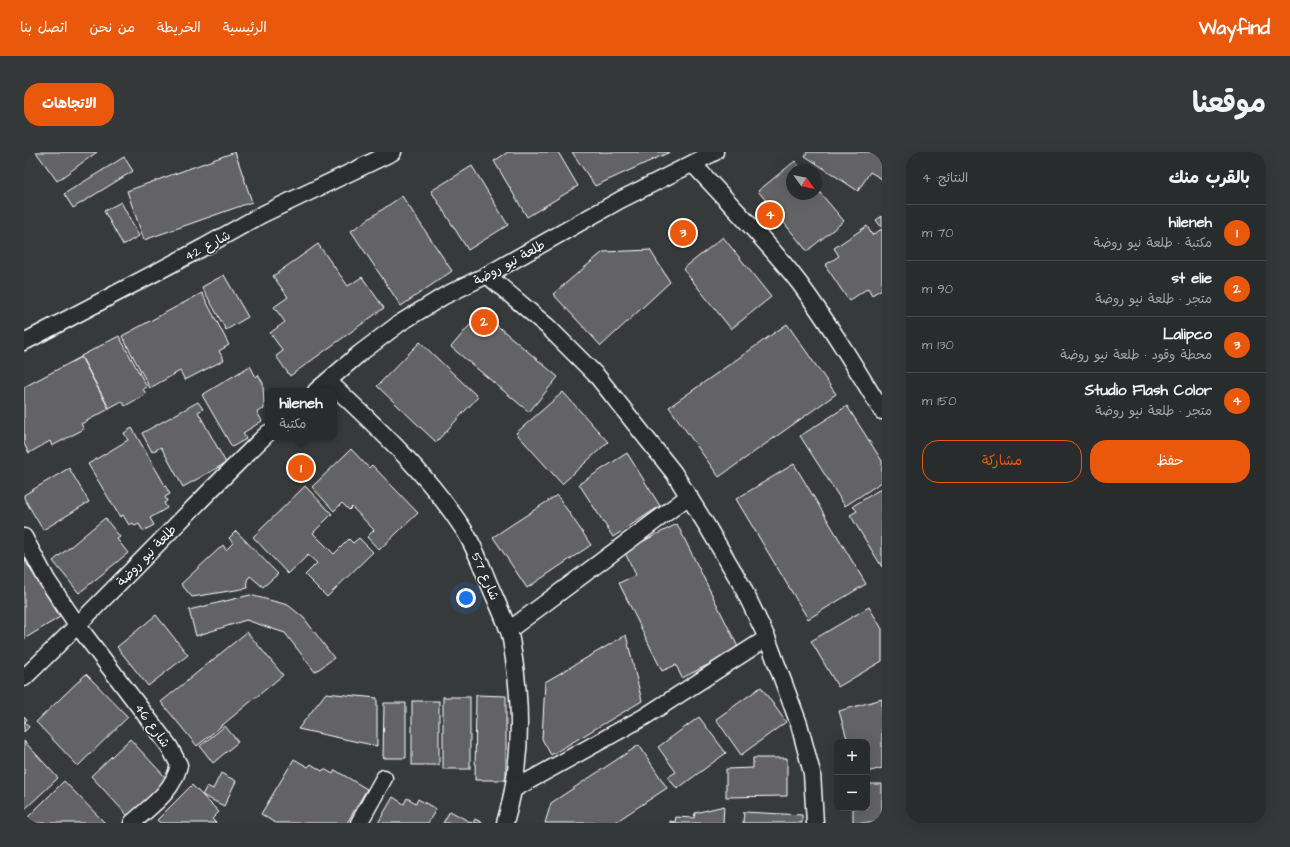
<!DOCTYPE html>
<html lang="ar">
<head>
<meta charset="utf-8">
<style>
  body { margin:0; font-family:"Architects Daughter","Playpen Sans Arabic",sans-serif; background:#353838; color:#f1f3f6; direction:rtl }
  .controls { position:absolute; right:12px; bottom:12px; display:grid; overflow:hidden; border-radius:8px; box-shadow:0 4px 16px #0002 }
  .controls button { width:36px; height:36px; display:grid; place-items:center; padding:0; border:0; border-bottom:1px solid #454848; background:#292c2c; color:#f1f3f6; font:20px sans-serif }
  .compass { position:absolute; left:762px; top:12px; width:36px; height:36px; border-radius:50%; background:#292c2c; box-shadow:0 4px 16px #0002; rotate:123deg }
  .you { position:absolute; left:442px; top:446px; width:14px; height:14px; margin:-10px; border:3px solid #fff; border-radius:50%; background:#1a73e8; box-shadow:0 0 0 6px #1a73e833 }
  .badge { display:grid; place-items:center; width:26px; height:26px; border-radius:50%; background:#ea580c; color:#fff; font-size:13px; font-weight:700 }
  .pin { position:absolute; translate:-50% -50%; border:2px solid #fff; box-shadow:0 1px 4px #0006 }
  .popup { position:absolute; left:241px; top:236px; width:72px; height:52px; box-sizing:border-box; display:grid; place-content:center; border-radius:8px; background:#292c2c; filter:drop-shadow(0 1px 3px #0005); font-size:13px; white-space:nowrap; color:#a5a7a9 }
  .popup b { font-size:15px; color:#f1f3f6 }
  .popup::after { content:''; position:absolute; left:50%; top:100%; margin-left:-8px; border:8px solid transparent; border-top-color:#292c2c }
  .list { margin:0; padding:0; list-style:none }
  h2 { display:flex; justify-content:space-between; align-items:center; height:52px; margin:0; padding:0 16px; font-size:17px }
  h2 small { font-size:13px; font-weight:400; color:#a5a7a9 }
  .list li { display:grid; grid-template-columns:26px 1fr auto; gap:12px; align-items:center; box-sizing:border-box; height:56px; padding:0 16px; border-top:1px solid #454848 }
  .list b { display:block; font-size:15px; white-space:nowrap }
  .list p { margin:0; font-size:13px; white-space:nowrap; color:#a5a7a9 }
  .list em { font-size:13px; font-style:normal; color:#a5a7a9 }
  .actions { display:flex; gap:8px; padding:12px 16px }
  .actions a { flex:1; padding:9px 0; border:1px solid #ea580c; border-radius:16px; text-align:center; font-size:14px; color:#ea580c }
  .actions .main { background:#ea580c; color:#fff }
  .map { position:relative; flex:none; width:858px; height:671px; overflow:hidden; direction:ltr; border-radius:16px }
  header { display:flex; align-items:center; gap:24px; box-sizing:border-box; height:56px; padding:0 20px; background:#ea580c; color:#fff }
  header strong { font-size:19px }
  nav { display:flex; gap:22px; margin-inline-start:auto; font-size:14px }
  .intro { display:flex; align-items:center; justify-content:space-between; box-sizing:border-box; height:96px; padding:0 24px }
  h1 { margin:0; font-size:28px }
  .button { padding:10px 18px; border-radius:16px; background:#ea580c; color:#fff; font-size:14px; font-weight:700 }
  main { display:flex; gap:24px; padding:0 24px }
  aside { flex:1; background:#292c2c; border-radius:16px; box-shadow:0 4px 16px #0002 }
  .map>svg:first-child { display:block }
</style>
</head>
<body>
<header>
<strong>Wayfind</strong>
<nav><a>الرئيسية</a><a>الخريطة</a><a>من نحن</a><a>اتصل بنا</a></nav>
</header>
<div class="intro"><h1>موقعنا</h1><a class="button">الاتجاهات</a></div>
<main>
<aside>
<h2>بالقرب منك<small>النتائج: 4</small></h2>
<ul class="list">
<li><span class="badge">1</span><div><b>hileneh</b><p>مكتبة · طلعة نيو روضة</p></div><em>70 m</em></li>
<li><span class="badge">2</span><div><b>st elie</b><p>متجر · طلعة نيو روضة</p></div><em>90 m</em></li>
<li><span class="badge">3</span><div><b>Lalipco</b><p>محطة وقود · طلعة نيو روضة</p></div><em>130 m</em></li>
<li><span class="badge">4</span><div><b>Studio Flash Color</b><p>متجر · طلعة نيو روضة</p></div><em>150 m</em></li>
</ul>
<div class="actions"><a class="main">حفظ</a><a>مشاركة</a></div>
</aside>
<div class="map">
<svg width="858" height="671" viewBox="0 0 858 671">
  <rect width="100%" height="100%" fill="#373a3b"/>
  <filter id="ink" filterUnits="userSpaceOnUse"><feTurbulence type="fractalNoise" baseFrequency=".025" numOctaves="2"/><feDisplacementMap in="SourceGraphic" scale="8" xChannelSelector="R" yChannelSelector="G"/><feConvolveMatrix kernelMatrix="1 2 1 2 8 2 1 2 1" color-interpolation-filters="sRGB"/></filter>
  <g filter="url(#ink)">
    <g fill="#636465" stroke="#fff">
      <path d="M12,0H73L33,29Z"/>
      <path d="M211,0L228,50L120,88L103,39Z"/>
      <path d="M484,0H534L554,34L503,65L470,9Z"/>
      <path d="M548,0H646L571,34Z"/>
      <path d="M783,0H855L858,2V27L846,20L834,39L781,4Z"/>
      <path d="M100,5L109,19L49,56L40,42Z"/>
      <path d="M771,9L778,18H768V42H792V36L820,69L783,99L734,39Z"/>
      <path d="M448,14L484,73L444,98L407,39Z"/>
      <path d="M378,44L428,119L377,154L327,79Z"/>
      <path d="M97,50L115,84L99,93L80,59Z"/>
      <path d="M858,64V76L852,68Z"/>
      <path d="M843,74L848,83L858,77V137L848,143L844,136L825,149L801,113L815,104L810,96Z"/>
      <path d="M699,85L747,145L707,177L659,117Z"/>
      <path d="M294,92L324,134L338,125L360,156L266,224L252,204L259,199L246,181L261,170L250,155L264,145L249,124Z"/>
      <path d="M626,98L646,130L577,194L529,142L579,100Z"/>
      <path d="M200,123L224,165L202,178L178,135Z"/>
      <path d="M178,141L205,193L195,199L200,208L161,228L156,219L126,236L98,184Z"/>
      <path d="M457,160L534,225L505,260L427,195Z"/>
      <path d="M763,172L812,242L695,325L645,255Z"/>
      <path d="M95,184L123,235L119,237L122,242L101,254L98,249L85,256L57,204Z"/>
      <path d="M396,190L454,245L412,290L353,234Z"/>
      <path d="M57,205L85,257L57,272L60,277L28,294L26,289L5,301L0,292V235Z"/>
      <path d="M226,214L232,225L234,223L239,231L240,257L233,260L238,269L219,281L222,287L208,295L178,243Z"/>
      <path d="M539,240L584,290L538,332L492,281Z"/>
      <path d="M174,250L179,257L174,260L202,311L159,335L137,295L128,300L118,281Z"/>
      <path d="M823,254L858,309V330L821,354L776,284Z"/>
      <path d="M108,276L146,342L141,345L143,349L140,351L143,356L126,366L130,373L119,379L115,372L111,374L109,371L105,373L99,363L96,365L64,312L104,288L100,281Z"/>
      <path d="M327,297L345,316L348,313L394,361L355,398L343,385L350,378L328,355L325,358L318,351L310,359L288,335Z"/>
      <path d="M603,301L636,354L589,385L555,332Z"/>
      <path d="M770,312L842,432L784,467L712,347Z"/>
      <path d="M45,316L65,350L19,378L0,346V343Z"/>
      <path d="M281,334L308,362L289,381L310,402L325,387L329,391L335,386L349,400L303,445L281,423L293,411L284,403L264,422L229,385Z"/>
      <path d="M858,336V415L826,363L833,359L829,354Z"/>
      <path d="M533,343L567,393L503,436L469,385Z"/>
      <path d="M81,366L96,385L93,387L104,401L55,441L29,409Z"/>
      <path d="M653,372L715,497L658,526L652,513L638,519L595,431L612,423L600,399Z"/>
      <path d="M212,379L254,422L239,435L226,424L223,428L224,436L168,445L157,432L199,393L202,398L209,391L205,386Z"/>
      <path d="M0,407L36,465L0,487Z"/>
      <path d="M226,443L264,453L280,466L310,506L291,520L261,481L222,468L172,484L165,458Z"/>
      <path d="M845,455L858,477V509L814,535L787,489Z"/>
      <path d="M132,463L164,503L124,534L93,495Z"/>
      <path d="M223,480L259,523L173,594L137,550Z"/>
      <path d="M602,483L618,549L527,603L518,587L521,530Z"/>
      <path d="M62,522L104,565L54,614L12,570Z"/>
      <path d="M737,535L762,570L717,603L692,567Z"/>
      <path d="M302,541L353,546V594L274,577Z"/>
      <path d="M452,543L482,544V628H451Z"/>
      <rect x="419" y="545" width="27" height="72"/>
      <path d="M858,547V616L843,620V590H824L815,559Z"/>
      <rect x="388" y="549" width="27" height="64"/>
      <path d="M360,551H382V606H359Z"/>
      <path d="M0,564L3,567L1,570L5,575L0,580Z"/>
      <path d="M675,565L702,601L653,637L644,625L652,620L634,595Z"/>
      <path d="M201,574L214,590L189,611L176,594Z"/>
      <path d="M106,587L143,627L104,664L67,624Z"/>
      <path d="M0,589L34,626L0,658Z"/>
      <path d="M615,593L643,636L590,671H521L527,651Z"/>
      <path d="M729,606H763V644L702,645V617L729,616Z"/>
      <path d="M270,607L284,615L287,612L298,619L300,617L309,622L311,618L343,637L323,671H251L237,662Z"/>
      <path d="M197,621L212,629L200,654L178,643L183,634L189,637Z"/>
      <path d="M40,629L81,671H2L0,669Z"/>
      <path d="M843,632H858V671H829V656H843Z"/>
      <path d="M168,633L195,660L188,667L192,671H136L133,668Z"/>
      <path d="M369,645L380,652L383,646L392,651L394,647L412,657L404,671H354Z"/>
      <path d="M700,654L699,671H646V669L651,670L652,665L670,666L671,661Z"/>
      <path d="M426,659L448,671H419Z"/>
      <path d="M720,660L778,663V671H719Z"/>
      <path d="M451,667L459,671H449Z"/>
    </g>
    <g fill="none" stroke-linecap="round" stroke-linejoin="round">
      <g stroke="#fff" stroke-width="19">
        <g id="minor">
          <path d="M669,12C705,51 744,90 776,132C806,173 832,216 858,259"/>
          <path d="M463,123L523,174L573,224L650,321L683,374L717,432L743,486L775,572L788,621L791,671"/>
          <path d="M0,190L180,95L237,63L369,0"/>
          <path d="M304,229C352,274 402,320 438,375C449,391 456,410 463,427C470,444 478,460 484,477C488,486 488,497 490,507C498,561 497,618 481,671"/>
          <path d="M292,239L335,202L376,171L420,144L463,123L596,48L691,0"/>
          <path d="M0,385L23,428L54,474L145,594L155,613C149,640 128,653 108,671"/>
          <path d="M485,478L665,344"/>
          <path d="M0,526C83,446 161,362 244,281"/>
          <path d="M490,637L620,565L743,486"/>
          <path d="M335,671L360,626"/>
        </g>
      </g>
      <use href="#minor" stroke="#2a2d2e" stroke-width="16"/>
    </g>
  </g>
  <g text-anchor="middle" stroke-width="3" stroke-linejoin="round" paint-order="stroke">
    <g font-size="13" fill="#fff" stroke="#2a2d2e">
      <text transform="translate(183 93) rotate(-28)" y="5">شارع 42</text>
      <text transform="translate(485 110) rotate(-29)" y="5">طلعة نيو روضة</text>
      <text transform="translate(122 403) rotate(-46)" y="5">طلعة نيو روضة</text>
      <text transform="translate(462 424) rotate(66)" y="5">شارع 57</text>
      <text transform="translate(129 573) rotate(54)" y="5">شارع 46</text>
    </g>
  </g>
</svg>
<div class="controls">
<button>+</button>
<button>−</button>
</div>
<svg class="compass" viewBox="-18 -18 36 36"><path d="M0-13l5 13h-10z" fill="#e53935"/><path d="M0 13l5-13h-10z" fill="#a5a7a9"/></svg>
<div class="you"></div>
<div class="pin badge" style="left:277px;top:316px">1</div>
<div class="popup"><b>hileneh</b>مكتبة</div>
<div class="pin badge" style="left:460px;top:170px">2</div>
<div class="pin badge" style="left:659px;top:81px">3</div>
<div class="pin badge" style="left:746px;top:63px">4</div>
</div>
</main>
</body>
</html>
